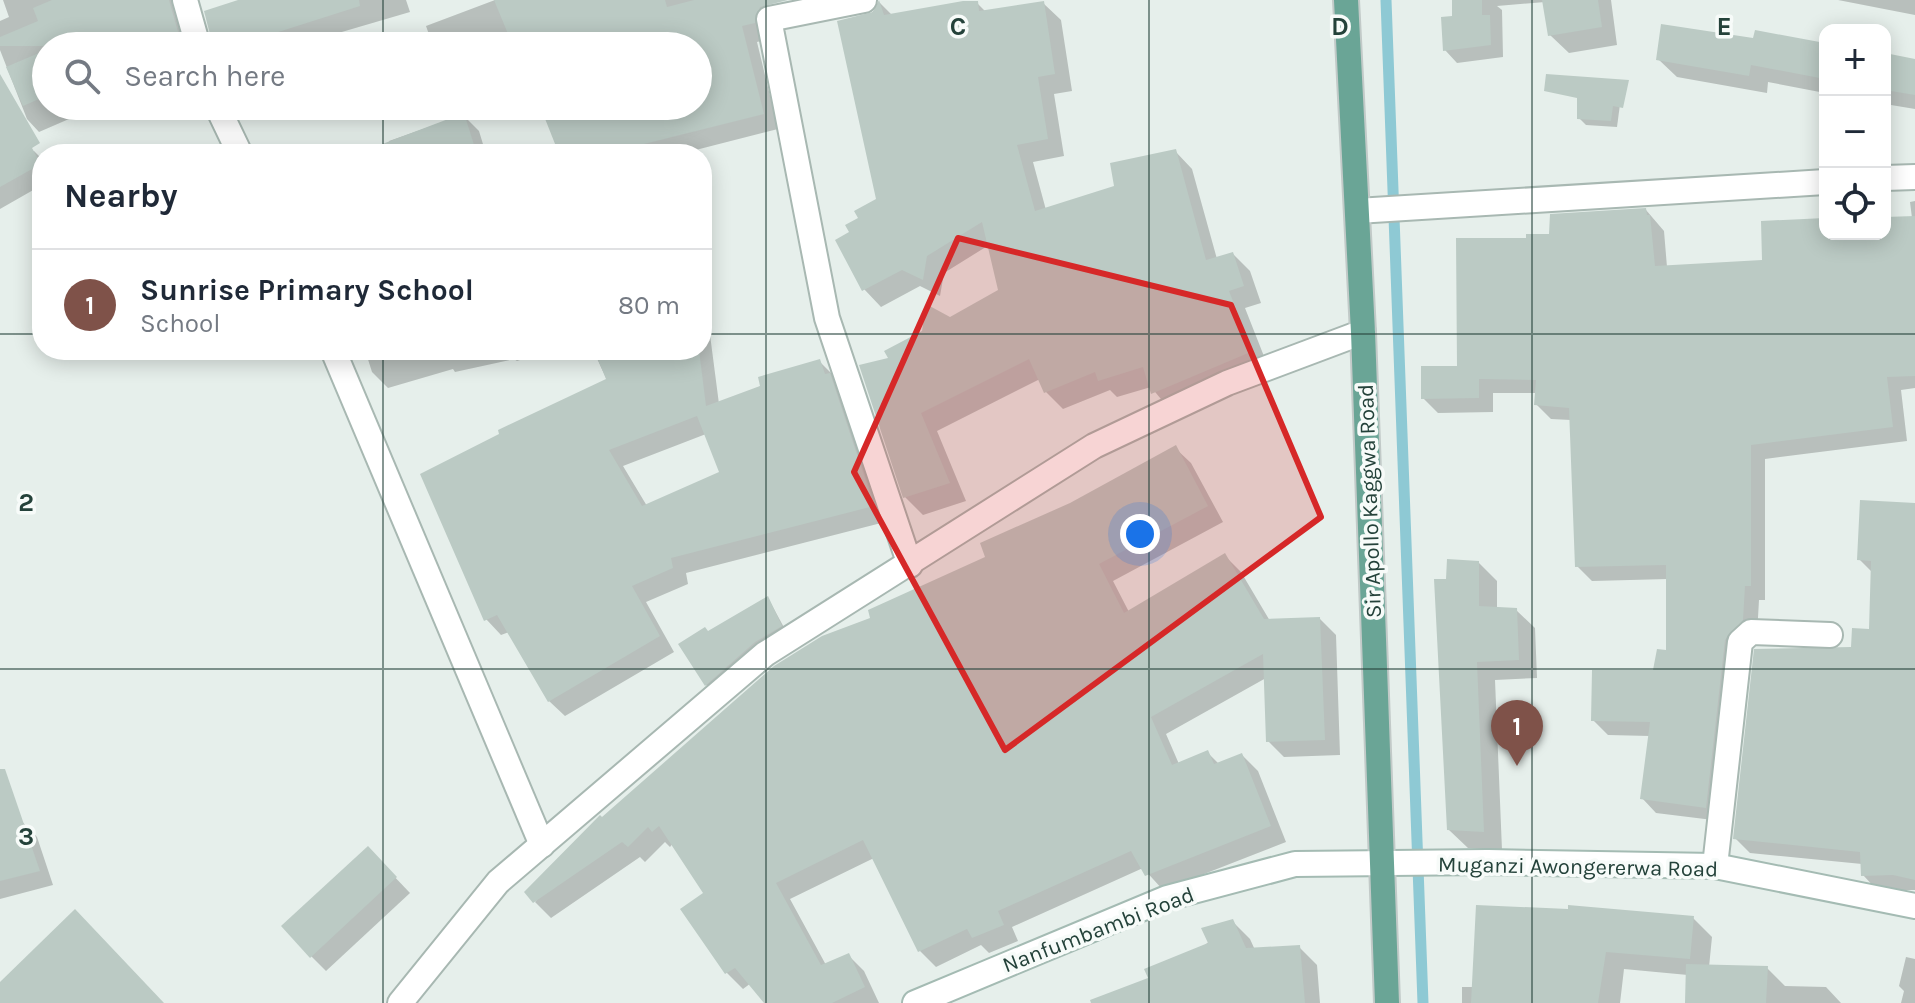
<!DOCTYPE html>
<html lang="en">
<head>
<meta charset="utf-8">
<style>
  body { margin:0; font-family:Karla,sans-serif; background:#f6f6f7; color:#1f2937 }
  .controls { position:absolute; right:24px; top:24px; display:grid; overflow:hidden; border-radius:16px; box-shadow:0 4px 20px #0003 }
  .controls button { width:72px; height:72px; display:grid; place-items:center; padding:0; border:0; border-bottom:2px solid #e0e1e3; background:#fff; color:#1f2937; font:40px sans-serif }
  .you { position:absolute; left:1140px; top:534px; width:28px; height:28px; margin:-20px; border:6px solid #fff; border-radius:50%; background:#1a73e8; box-shadow:0 0 0 12px #1a73e833 }
  .badge { display:grid; place-items:center; width:52px; height:52px; border-radius:50%; background:#7f5249; color:#fff; font-size:26px; font-weight:700 }
  .pin { position:absolute; translate:-50% -66px; filter:drop-shadow(0 2px 4px #0008) }
  .pin::after { content:''; position:absolute; top:42px; width:28px; height:24px; background:inherit; clip-path:polygon(0 0,100% 0,50% 100%) }
  .list { margin:0; padding:0; list-style:none }
  h2 { display:flex; justify-content:space-between; align-items:center; height:104px; margin:0; padding:0 32px; font-size:34px }
  h2 small { font-size:26px; font-weight:400; color:#747a83 }
  .list li { display:grid; grid-template-columns:52px 1fr auto; gap:24px; align-items:center; box-sizing:border-box; height:112px; padding:0 32px; border-top:2px solid #e0e1e3 }
  .list b { display:block; font-size:30px; white-space:nowrap }
  .list p { margin:0; font-size:26px; white-space:nowrap; color:#747a83 }
  .list em { font-size:26px; font-style:normal; color:#747a83 }
  .icon { flex:none; width:44px; height:44px; fill:none; stroke:currentColor; stroke-width:2; stroke-linecap:round; stroke-linejoin:round }
  .map { position:relative; flex:none; width:1915px; height:1003px; overflow:hidden }
  .search { position:absolute; background:#fff; box-shadow:0 4px 20px #0003; left:32px; top:32px; width:680px; height:88px; display:flex; align-items:center; gap:20px; box-sizing:border-box; padding:0 28px; border-radius:44px; color:#747a83; font-size:30px }
  .panel { position:absolute; background:#fff; box-shadow:0 4px 20px #0003; left:32px; top:144px; width:680px; height:216px; border-radius:32px }
  .map>svg:first-child { display:block }
</style>
</head>
<body>
<div class="map">
<svg width="1915" height="1003" viewBox="0 0 1915 1003">
  <rect width="100%" height="100%" fill="#e6efeb"/>
  <g fill="#0003" fill-rule="evenodd">
    <path d="M3,0H173L189,46H46V106H99L39,132L27,119L0,50V21L9,17Z"/>
    <path d="M244,0H406L410,12L294,46H214Z"/>
    <path d="M495,0H762L769,39L757,42L778,129L680,154H552L560,151L541,106H698V46H433L426,26Z"/>
    <path d="M1454,0H1611L1617,45L1569,53L1550,35L1545,2L1497,6L1502,10L1503,57L1457,63L1445,50L1454,18Z"/>
    <path d="M1838,0H1915V15Z"/>
    <path d="M880,3L893,16L977,3L986,12L1043,3L1061,20L1072,91L1054,94L1064,156L1033,162L1046,210L1116,188L1175,151L1192,169L1217,259L1233,254L1250,271L1261,303L1245,308L1269,369L1170,410L1151,387L1117,397L1110,390L1063,409L1046,392L1040,379L937,431L966,501L923,515L905,497L861,367L891,359L1001,291L989,245L944,273L940,296L920,286L881,307L864,289L852,233L878,200L869,16Z"/>
    <path d="M1755,41L1825,45V93L1768,82L1767,93L1677,77L1658,59Z"/>
    <path d="M1885,56L1915,62V109L1885,104Z"/>
    <path d="M1622,89L1617,127L1586,125L1579,118Z"/>
    <path d="M463,115L479,131L486,154H375L392,147L389,141Z"/>
    <path d="M34,151L42,159V185L0,209V164Z"/>
    <path d="M1915,201V388L1901,390L1907,441L1765,459V600H1759L1757,635L1739,655L1721,821L1656,813L1642,798L1650,736L1608,735L1593,720L1655,672L1668,653V579L1592,581L1577,566L1571,420L1551,419L1536,404L1537,393H1493V412L1438,413L1423,398L1459,368L1528,240L1646,210L1664,231L1667,267L1765,262L1825,220V234H1885V219L1912,218L1910,202Z"/>
    <path d="M702,273L719,404L819,361L835,377L889,521L686,573L688,584L646,602L674,652L565,716L549,701L509,632L501,635L486,619L607,380L593,350H702ZM706,434L721,473L647,506L623,466Z"/>
    <path d="M365,350H549L517,361L514,359L455,372L453,369L388,388L372,372Z"/>
    <path d="M1175,448L1191,463L1223,522L1113,581L1129,612L1225,556L1241,572L1270,621L1320,619L1336,635L1340,755L1284,757L1268,741L1266,678L1166,734L1179,764L1208,753L1219,764L1242,755L1258,771L1286,842L1163,890L1143,868L1012,927L1018,941L989,953L981,945L936,967L920,951L874,858L790,899L826,965L848,955L864,971L879,1003H767L751,983L743,989L727,973L683,909L705,894L673,843L670,847L665,842L645,862L640,857L551,918L535,902L602,820L873,619L987,558L1071,505Z"/>
    <path d="M1915,505V890H1877L1863,875L1862,864L1750,853L1735,838L1853,649L1871,631L1872,572L1859,559Z"/>
    <path d="M1478,562L1497,581V609L1516,610L1535,628L1537,678L1495,680L1502,850L1468,848L1449,830L1447,581Z"/>
    <path d="M768,598L787,633L713,691L706,685L709,633Z"/>
    <path d="M0,799L37,837L53,885L0,899Z"/>
    <path d="M368,849L410,893L326,971L311,956Z"/>
    <path d="M1693,918L1712,937L1709,967L1767,968L1785,986L1826,987L1841,1003H1687L1688,975L1624,969L1620,1003H1462V987H1474Z"/>
    <path d="M1232,921L1250,939L1255,950L1299,947L1317,965L1320,1003H1140Z"/>
    <path d="M1906,957L1915,959V1003H1901L1904,991L1899,986Z"/>
  </g>
  <g fill="none" stroke-linecap="round" stroke-linejoin="round">
    <path stroke="#8ec9d4" stroke-width="11" d="M1386,0L1423,1003"/>
  </g>
  <g fill="#bbcac4" fill-rule="evenodd">
    <path d="M52,0H169L182,46H0V37L38,21L33,8Z"/>
    <path d="M238,0H359L360,6L234,46H213L204,11Z"/>
    <path d="M494,0H665L667,7L694,0H788L760,7L755,23L742,26L764,114L632,147L635,154H559L540,106H698V46H513Z"/>
    <path d="M879,0L884,15L963,1H978L979,11L1044,1L1055,74L1038,77L1048,139L1017,145L1035,211L1114,186L1110,163L1176,149L1206,260L1233,252L1244,286L1229,291L1253,351L1151,394L1143,367L1098,381L1095,372L1044,393L1029,359L921,413L950,483L903,498L859,365L888,358L884,351L922,331L926,304L950,317L998,290L982,222L927,256L923,280L902,270L862,291L835,240L849,232L845,225L858,218L854,211L876,199L837,21L873,12Z"/>
    <path d="M1452,0H1482V15H1490L1491,45L1443,51L1441,17L1452,16Z"/>
    <path d="M1542,0H1598L1602,27L1548,36Z"/>
    <path d="M1661,24L1753,38L1755,30L1825,43V79L1751,65L1749,76L1656,60Z"/>
    <path d="M46,50V96L23,106L6,67Z"/>
    <path d="M1885,53L1915,59V95L1885,90Z"/>
    <path d="M0,74L40,143L32,148L41,164L0,187Z"/>
    <path d="M1546,74L1629,80L1623,108L1613,106L1611,121L1577,119V98L1544,91Z"/>
    <path d="M464,113L475,148L455,154H356Z"/>
    <path d="M1646,208L1647,215H1650L1655,266L1762,260L1761,221L1825,218V234H1885V217L1915,216V376L1887,377L1893,427L1751,445V586H1745L1743,620L1725,640L1706,808L1640,799L1650,722L1591,721L1592,670H1653L1657,649L1666,650V565L1575,567L1569,408L1534,405L1536,380L1479,379V398L1421,399V366H1457L1456,238H1526V234H1549L1550,214Z"/>
    <path d="M594,350H699L706,406L760,386L758,377L820,359L825,374L830,373L874,506L671,558L673,568L632,586L660,636L548,702L497,615L484,621L420,474L499,434L498,430L606,379ZM697,416L719,472L642,506L609,450Z"/>
    <path d="M1176,445L1208,506L1099,564L1124,613L1225,553L1264,619L1320,617L1325,740L1266,742L1263,654L1151,717L1172,765L1208,750L1214,764L1242,753L1271,826L1145,876L1131,851L998,911L1004,925L972,938L967,929L918,952L863,840L776,883L821,965L849,953L865,987L832,1003H764L735,968L725,974L680,909L703,893L659,826L652,832L648,827L628,847L622,842L533,903L524,892L600,815L602,817L774,666L822,636L870,618L868,610L985,557L980,543L1070,503Z"/>
    <path d="M1860,500L1915,503V880L1893,875L1861,876L1860,852L1733,839L1754,649L1851,647L1852,628L1869,629L1871,561L1857,560Z"/>
    <path d="M1447,559L1479,561V606L1517,608L1519,660L1477,662L1484,832L1447,830L1434,579H1446Z"/>
    <path d="M768,596L782,626L755,642L705,686L678,644L705,627L708,631Z"/>
    <path d="M0,769H5L40,871L0,881Z"/>
    <path d="M368,846L397,877L310,958L281,926Z"/>
    <path d="M1476,905L1568,909V905L1694,916L1690,959L1606,952L1598,1003H1471Z"/>
    <path d="M75,909L164,1003H0V982Z"/>
    <path d="M1233,919L1246,948L1300,945L1305,1003H1091L1090,1000L1148,978L1144,969L1208,943L1201,928Z"/>
    <path d="M1686,964L1768,966L1766,1003H1685Z"/>
  </g>
  <g fill="none" stroke-linecap="round" stroke-linejoin="round">
    <g stroke="#a8b8b2" stroke-width="28">
      <g id="street">
        <path d="M185,0L198,46"/>
        <path d="M864,0L769,19L827,318L910,565"/>
        <path d="M217,106L240,154"/>
        <path d="M1885,178L1915,177"/>
        <path d="M1357,211L1825,182"/>
        <path d="M333,350L542,845"/>
        <path d="M1715,866L1740,642L1751,632L1830,635"/>
        <path d="M400,1003L498,882L765,654L1094,446L1227,383L1363,332"/>
      </g>
    </g>
    <g stroke="#a4bbb3" stroke-width="28">
      <path id="secondary" d="M915,1003L1167,898L1295,864L1488,862L1715,866L1915,906"/>
    </g>
    <g stroke="#c2cac8" stroke-width="28">
      <path id="primary" d="M1346,0L1363,332L1387,1003"/>
    </g>
    <use href="#street" stroke="#fff" stroke-width="24"/>
    <use href="#secondary" stroke="#fff" stroke-width="24"/>
    <use href="#primary" stroke="#6aa596" stroke-width="24"/>
  </g>
  <path fill="#d62828" fill-opacity="0.2" stroke="#d62828" stroke-width="6" stroke-linejoin="round" d="M958,238L1231,305L1321,517L1005,750L854,472Z"/>
  <path fill="none" stroke="#24423a" stroke-width="2" stroke-opacity="0.55" d="M383,0V46M766,0V1003M1149,0V1003M1532,0V1003M383,106V154M0,334H42M702,334H1915M383,350V1003M0,669H1915"/>
  <g text-anchor="middle" stroke-width="7" stroke-linejoin="round" paint-order="stroke">
    <g font-size="22" fill="#24423a" stroke="#f7fbf9">
      <text transform="translate(1369 501) rotate(-92)" y="8">Sir Apollo Kaggwa Road</text>
      <text transform="translate(1578 866) rotate(1)" y="8">Muganzi Awongererwa Road</text>
      <text transform="translate(1098 929) rotate(-21)" y="8">Nanfumbambi Road</text>
    </g>
  </g>
  <g font-size="26" text-anchor="middle" font-weight="bold" fill="#24423a" stroke="#f7fbf9" stroke-width="7" stroke-linejoin="round" paint-order="stroke">
    <text x="958" y="35">C</text>
    <text x="1340" y="35">D</text>
    <text x="1724" y="35">E</text>
    <text x="26" y="511">2</text>
    <text x="26" y="845">3</text>
  </g>
</svg>
<div class="controls">
<button>+</button>
<button>−</button>
<button><svg class="icon" aria-label="locate" viewBox="0 0 24 24"><circle cx="12" cy="12" r="6"/><path d="M12 2v4M12 18v4M2 12h4M18 12h4"/></svg></button>
</div>
<div class="you"></div>
<div class="pin badge" style="left:1517px;top:766px">1</div>
<div class="search"><svg class="icon" aria-label="search" viewBox="0 0 24 24"><circle cx="10" cy="10" r="6"/><path d="M15 15l6 6"/></svg>Search here</div>
<section class="panel">
<h2>Nearby<small></small></h2>
<ul class="list">
<li><span class="badge">1</span><div><b>Sunrise Primary School</b><p>School</p></div><em>80 m</em></li>
</ul>
</section>
</div>
</body>
</html>
